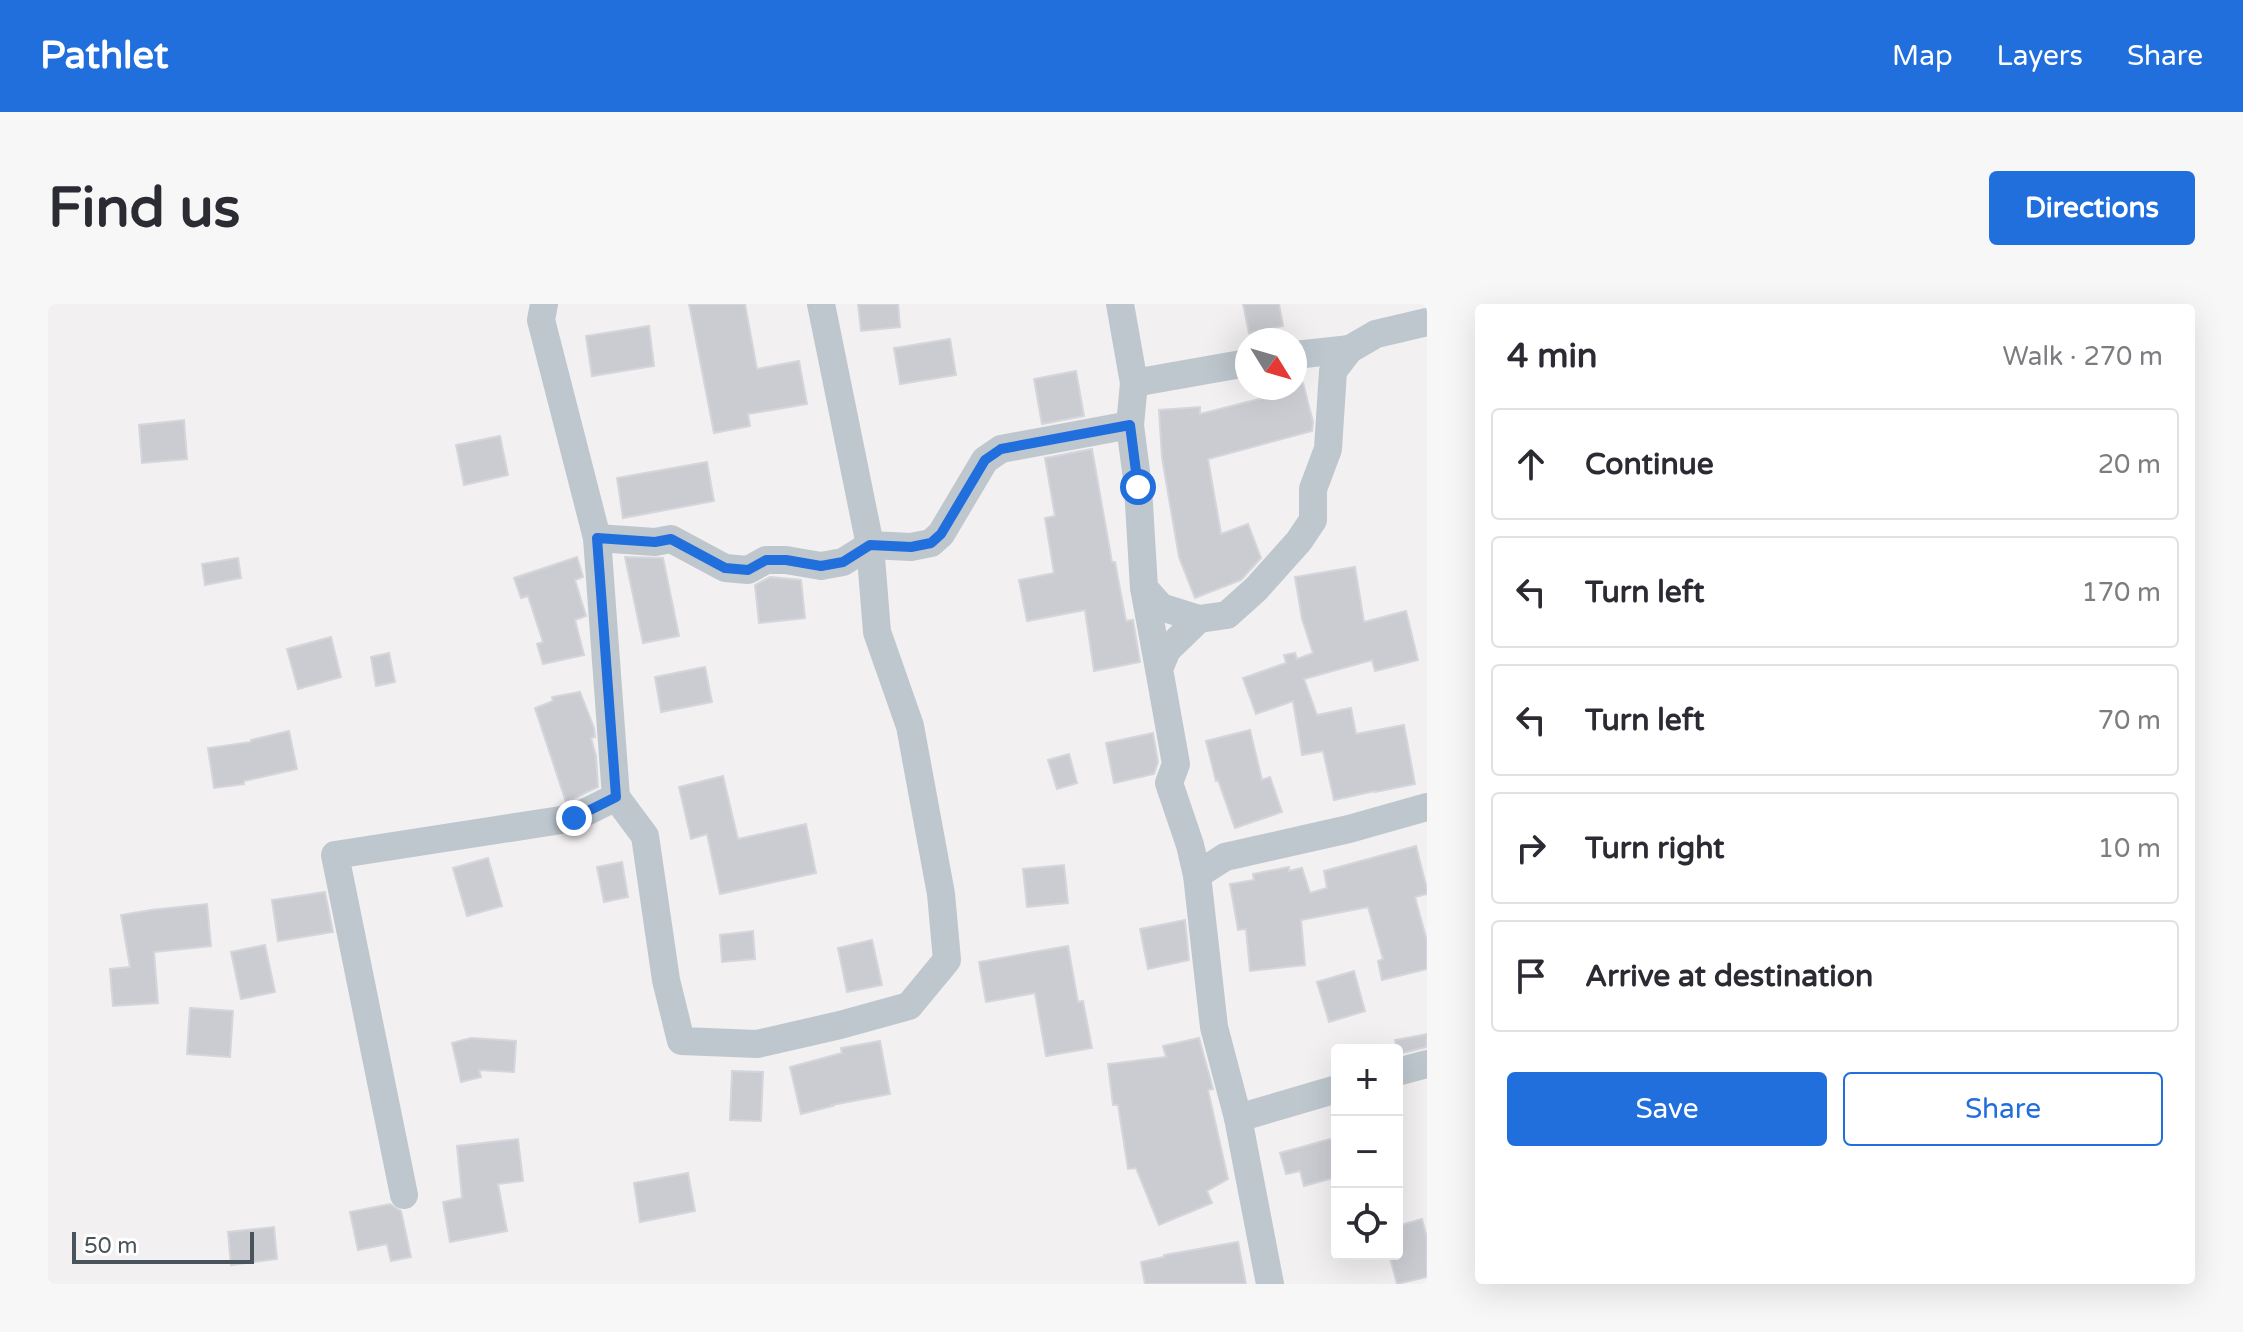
<!DOCTYPE html>
<html lang="en">
<head>
<meta charset="utf-8">
<style>
  body { margin:0; font-family:"Varela Round",sans-serif; background:#f7f7f7; color:#2b2b33 }
  .controls { position:absolute; right:24px; bottom:24px; display:grid; overflow:hidden; border-radius:8px; box-shadow:0 8px 32px #0002 }
  .controls button { width:72px; height:72px; display:grid; place-items:center; padding:0; border:0; border-bottom:2px solid #e1e1e2; background:#fff; color:#2b2b33; font:40px sans-serif }
  .compass { position:absolute; left:1187px; top:24px; width:72px; height:72px; border-radius:50%; background:#fff; box-shadow:0 8px 32px #0002; rotate:127deg }
  .scale { position:absolute; left:24px; bottom:20px; width:182px; box-sizing:border-box; padding-left:8px; border:4px solid #48535c; border-top:0; font-size:22px; line-height:28px; white-space:nowrap; color:#48535c; -webkit-text-stroke:6px #fff; paint-order:stroke }
  .stop { position:absolute; width:24px; height:24px; margin:-18px; border:6px solid #206fdc; border-radius:50%; background:#fff }
  .stop.end { background:#206fdc; border-color:#fff; box-shadow:0 2px 8px #0008 }
  .list { margin:0; padding:0; list-style:none }
  h2 { display:flex; justify-content:space-between; align-items:center; height:104px; margin:0; padding:0 32px; font-size:34px }
  h2 small { font-size:26px; font-weight:400; color:#7c7c81 }
  .list li { display:grid; grid-template-columns:52px 1fr auto; gap:24px; align-items:center; box-sizing:border-box; height:112px; margin:0 16px 16px; padding:0 16px; border:2px solid #e1e1e2; border-radius:8px }
  .list b { display:block; font-size:30px; white-space:nowrap }
  .list em { font-size:26px; font-style:normal; color:#7c7c81 }
  .actions { display:flex; gap:16px; padding:24px 32px }
  .actions a { flex:1; padding:18px 0; border:2px solid #206fdc; border-radius:8px; text-align:center; font-size:28px; color:#206fdc }
  .actions .main { background:#206fdc; color:#fff }
  .icon { flex:none; width:44px; height:44px; fill:none; stroke:currentColor; stroke-width:2; stroke-linecap:round; stroke-linejoin:round }
  .map { position:relative; flex:none; width:1379px; height:980px; overflow:hidden; border-radius:8px }
  header { display:flex; align-items:center; gap:48px; box-sizing:border-box; height:112px; padding:0 40px; background:#206fdc; color:#fff }
  header strong { font-size:38px }
  nav { display:flex; gap:44px; margin-inline-start:auto; font-size:28px }
  .intro { display:flex; align-items:center; justify-content:space-between; box-sizing:border-box; height:192px; padding:0 48px }
  h1 { margin:0; font-size:56px }
  .button { padding:20px 36px; border-radius:8px; background:#206fdc; color:#fff; font-size:28px; font-weight:700 }
  main { display:flex; gap:48px; padding:0 48px }
  aside { flex:1; background:#fff; border-radius:8px; box-shadow:0 8px 32px #0002 }
  .map>svg:first-child { display:block }
</style>
</head>
<body>
<header>
<strong>Pathlet</strong>
<nav><a>Map</a><a>Layers</a><a>Share</a></nav>
</header>
<div class="intro"><h1>Find us</h1><a class="button">Directions</a></div>
<main>
<div class="map">
<svg width="1379" height="980" viewBox="0 0 1379 980">
  <rect width="100%" height="100%" fill="#f2f0f0"/>
  <g fill="#caccd2" stroke="#d4d6db" stroke-width="2">
    <path d="M641,0H697L709,65L751,57L759,100L700,110L702,122L666,129Z"/>
    <path d="M810,0H850L852,23L813,27Z"/>
    <path d="M1195,0H1231L1235,22L1201,29Z"/>
    <path d="M601,22L606,62L544,72L538,32Z"/>
    <path d="M902,35L908,71L852,80L846,44Z"/>
    <path d="M1028,67L1036,112L994,120L986,75Z"/>
    <path d="M1255,79L1265,118L1264,127L1160,155L1173,230L1200,220L1213,254L1193,276L1147,294L1131,253L1114,154L1111,106L1152,103V110L1215,94L1214,88L1233,84H1247V81Z"/>
    <path d="M136,116L139,155L94,159L91,121Z"/>
    <path d="M452,132L460,171L416,181L408,141Z"/>
    <path d="M1044,145L1064,258H1067L1078,317L1085,316L1092,358L1046,367L1037,306L979,317L971,276L1006,269L997,214L1007,212L997,154Z"/>
    <path d="M659,158L666,197L575,214L569,174Z"/>
    <path d="M529,253L535,273L527,276L538,312L527,316L536,351L495,360L489,340L495,338L480,292L473,294L466,274Z"/>
    <path d="M577,253L615,254L631,332L595,339Z"/>
    <path d="M190,254L193,274L157,281L154,260Z"/>
    <path d="M1307,263L1316,318L1358,307L1370,356L1327,367L1324,356L1256,375L1269,411L1303,404L1308,430L1356,421L1367,480L1327,488V487L1286,496L1275,447L1254,451L1245,397L1208,410L1195,374L1238,359L1236,351L1247,349L1249,355L1265,349L1254,315L1247,273Z"/>
    <path d="M722,273L753,276L757,314L711,319L707,281Z"/>
    <path d="M283,333L293,373L250,385L239,345Z"/>
    <path d="M341,349L347,378L328,382L323,353Z"/>
    <path d="M657,363L664,398L613,408L607,373Z"/>
    <path d="M532,388L546,424L547,433L543,434L548,452L550,483L518,498L487,404L505,397L504,393Z"/>
    <path d="M1202,426L1214,476L1222,473L1234,508L1187,524L1170,476L1168,477L1158,437Z"/>
    <path d="M241,427L249,465L196,477V480L166,484L160,444L203,438V436Z"/>
    <path d="M1105,429L1110,458L1106,470L1066,479L1058,439Z"/>
    <path d="M1021,450L1029,479L1009,485L1000,456Z"/>
    <path d="M675,472L690,535L758,520L768,569L672,590L659,530L643,535L631,483Z"/>
    <path d="M1368,542L1379,585V590L1367,593L1379,637V665L1334,676L1330,657L1335,655L1320,603L1253,616L1257,661L1202,667L1198,625L1190,626L1182,580L1206,576L1205,570L1241,563V567L1254,564L1262,589L1279,584L1276,567Z"/>
    <path d="M440,554L454,602L419,612L405,564Z"/>
    <path d="M574,558L580,593L556,598L549,563Z"/>
    <path d="M1016,561L1020,599L979,603L975,565Z"/>
    <path d="M277,588L285,628L230,637L224,596Z"/>
    <path d="M159,600L163,642L106,648L110,699L65,702L62,665L82,663L73,611L103,606Z"/>
    <path d="M1137,616L1141,656L1100,665L1092,625Z"/>
    <path d="M705,627L707,655L674,658L672,631Z"/>
    <path d="M824,636L834,681L799,688L790,644Z"/>
    <path d="M217,641L227,688L193,695L183,648Z"/>
    <path d="M1020,642L1030,698L1035,697L1044,744L998,752L987,689L938,698L931,658Z"/>
    <path d="M1306,667L1317,707L1281,718L1269,678Z"/>
    <path d="M142,704L185,707L182,753L139,750Z"/>
    <path d="M1379,730V743L1350,750L1347,736Z"/>
    <path d="M423,734L468,737L466,768L431,766L433,773L413,778L404,739Z"/>
    <path d="M1151,734L1165,785L1160,786L1180,875L1159,887L1164,899L1111,921L1088,864L1080,865L1070,801H1065L1060,760L1118,753L1115,742Z"/>
    <path d="M832,737L842,790L784,801L785,802L753,810L742,763L794,749L793,744Z"/>
    <path d="M684,767L715,768L713,817L682,816Z"/>
    <path d="M1286,834L1289,846V873L1256,882L1252,867L1238,870L1232,849Z"/>
    <path d="M470,835L475,877L450,880L459,927L402,938L395,898L414,894L409,842Z"/>
    <path d="M640,869L647,907L592,918L586,879Z"/>
    <path d="M342,900L353,907L363,953L343,957L339,940L310,946L302,908Z"/>
    <path d="M1374,915L1379,934V973L1349,980L1341,950H1349V922Z"/>
    <path d="M226,923L229,955L183,961L180,928Z"/>
    <path d="M1190,938L1198,980H1097L1093,958L1116,953V951Z"/>
  </g>
  <g fill="none" stroke-linecap="round" stroke-linejoin="round">
    <g stroke="#bec7ce" stroke-width="28">
      <path d="M1072,0L1086,79L1082,121"/>
      <path d="M1247,51L1302,45"/>
      <path d="M1086,79L1199,59"/>
      <path d="M549,234L607,238L623,235L677,264L700,266L718,256H738L773,262L795,258L822,241L863,243L883,239L893,230L937,156L953,145L1082,121L1090,183L1096,284L1113,303L1151,315L1179,311L1208,285L1251,237L1265,216V185L1280,145L1285,67L1302,45L1328,30L1379,18"/>
      <path d="M1096,284L1111,365"/>
      <path d="M1151,315L1119,346L1111,365L1128,460L1121,479L1142,541L1149,571L1166,723L1190,814L1222,980"/>
      <path d="M568,493L597,532L618,676L633,737L709,740L792,721L861,702L899,656L893,590L862,422L829,328L822,241L773,0"/>
      <path d="M1149,571L1177,553L1301,525L1379,503"/>
      <path d="M1349,768L1379,760"/>
      <path d="M1190,814L1289,785"/>
      <path d="M356,891L287,551L526,514L568,493L549,234L493,16L496,0"/>
    </g>
  </g>
  <g fill="none" stroke-linecap="round" stroke-linejoin="round">
    <path stroke="#206fdc" stroke-width="10" d="M526,514L568,493L549,234L607,238L623,235L677,264L700,266L718,256H738L773,262L795,258L822,241L863,243L883,239L893,230L937,156L953,145L1082,121L1090,183"/>
  </g>
</svg>
<div class="controls">
<button>+</button>
<button>−</button>
<button><svg class="icon" aria-label="locate" viewBox="0 0 24 24"><circle cx="12" cy="12" r="6"/><path d="M12 2v4M12 18v4M2 12h4M18 12h4"/></svg></button>
</div>
<svg class="compass" viewBox="-18 -18 36 36"><path d="M0-13l5 13h-10z" fill="#e53935"/><path d="M0 13l5-13h-10z" fill="#7c7c81"/></svg>
<div class="scale">50 m</div>
<div class="stop" style="left:1090px;top:183px"></div>
<div class="stop end" style="left:526px;top:514px"></div>
</div>
<aside>
<h2>4 min<small>Walk · 270 m</small></h2>
<ul class="list">
<li><svg class="icon" aria-label="ahead" viewBox="0 0 24 24"><path d="M12 20V5M6 11l6-6 6 6"/></svg><div><b>Continue</b></div><em>20 m</em></li>
<li><svg class="icon" aria-label="left" viewBox="0 0 24 24"><path d="M17 20v-9H6M10 6l-5 5 5 5"/></svg><div><b>Turn left</b></div><em>170 m</em></li>
<li><svg class="icon" aria-label="left" viewBox="0 0 24 24"><path d="M17 20v-9H6M10 6l-5 5 5 5"/></svg><div><b>Turn left</b></div><em>70 m</em></li>
<li><svg class="icon" aria-label="right" viewBox="0 0 24 24"><path d="M7 20v-9h11M14 6l5 5-5 5"/></svg><div><b>Turn right</b></div><em>10 m</em></li>
<li><svg class="icon" aria-label="arrive" viewBox="0 0 24 24"><path d="M6 21V4h12l-3 4 3 4H6"/></svg><div><b>Arrive at destination</b></div></li>
</ul>
<div class="actions"><a class="main">Save</a><a>Share</a></div>
</aside>
</main>
</body>
</html>
